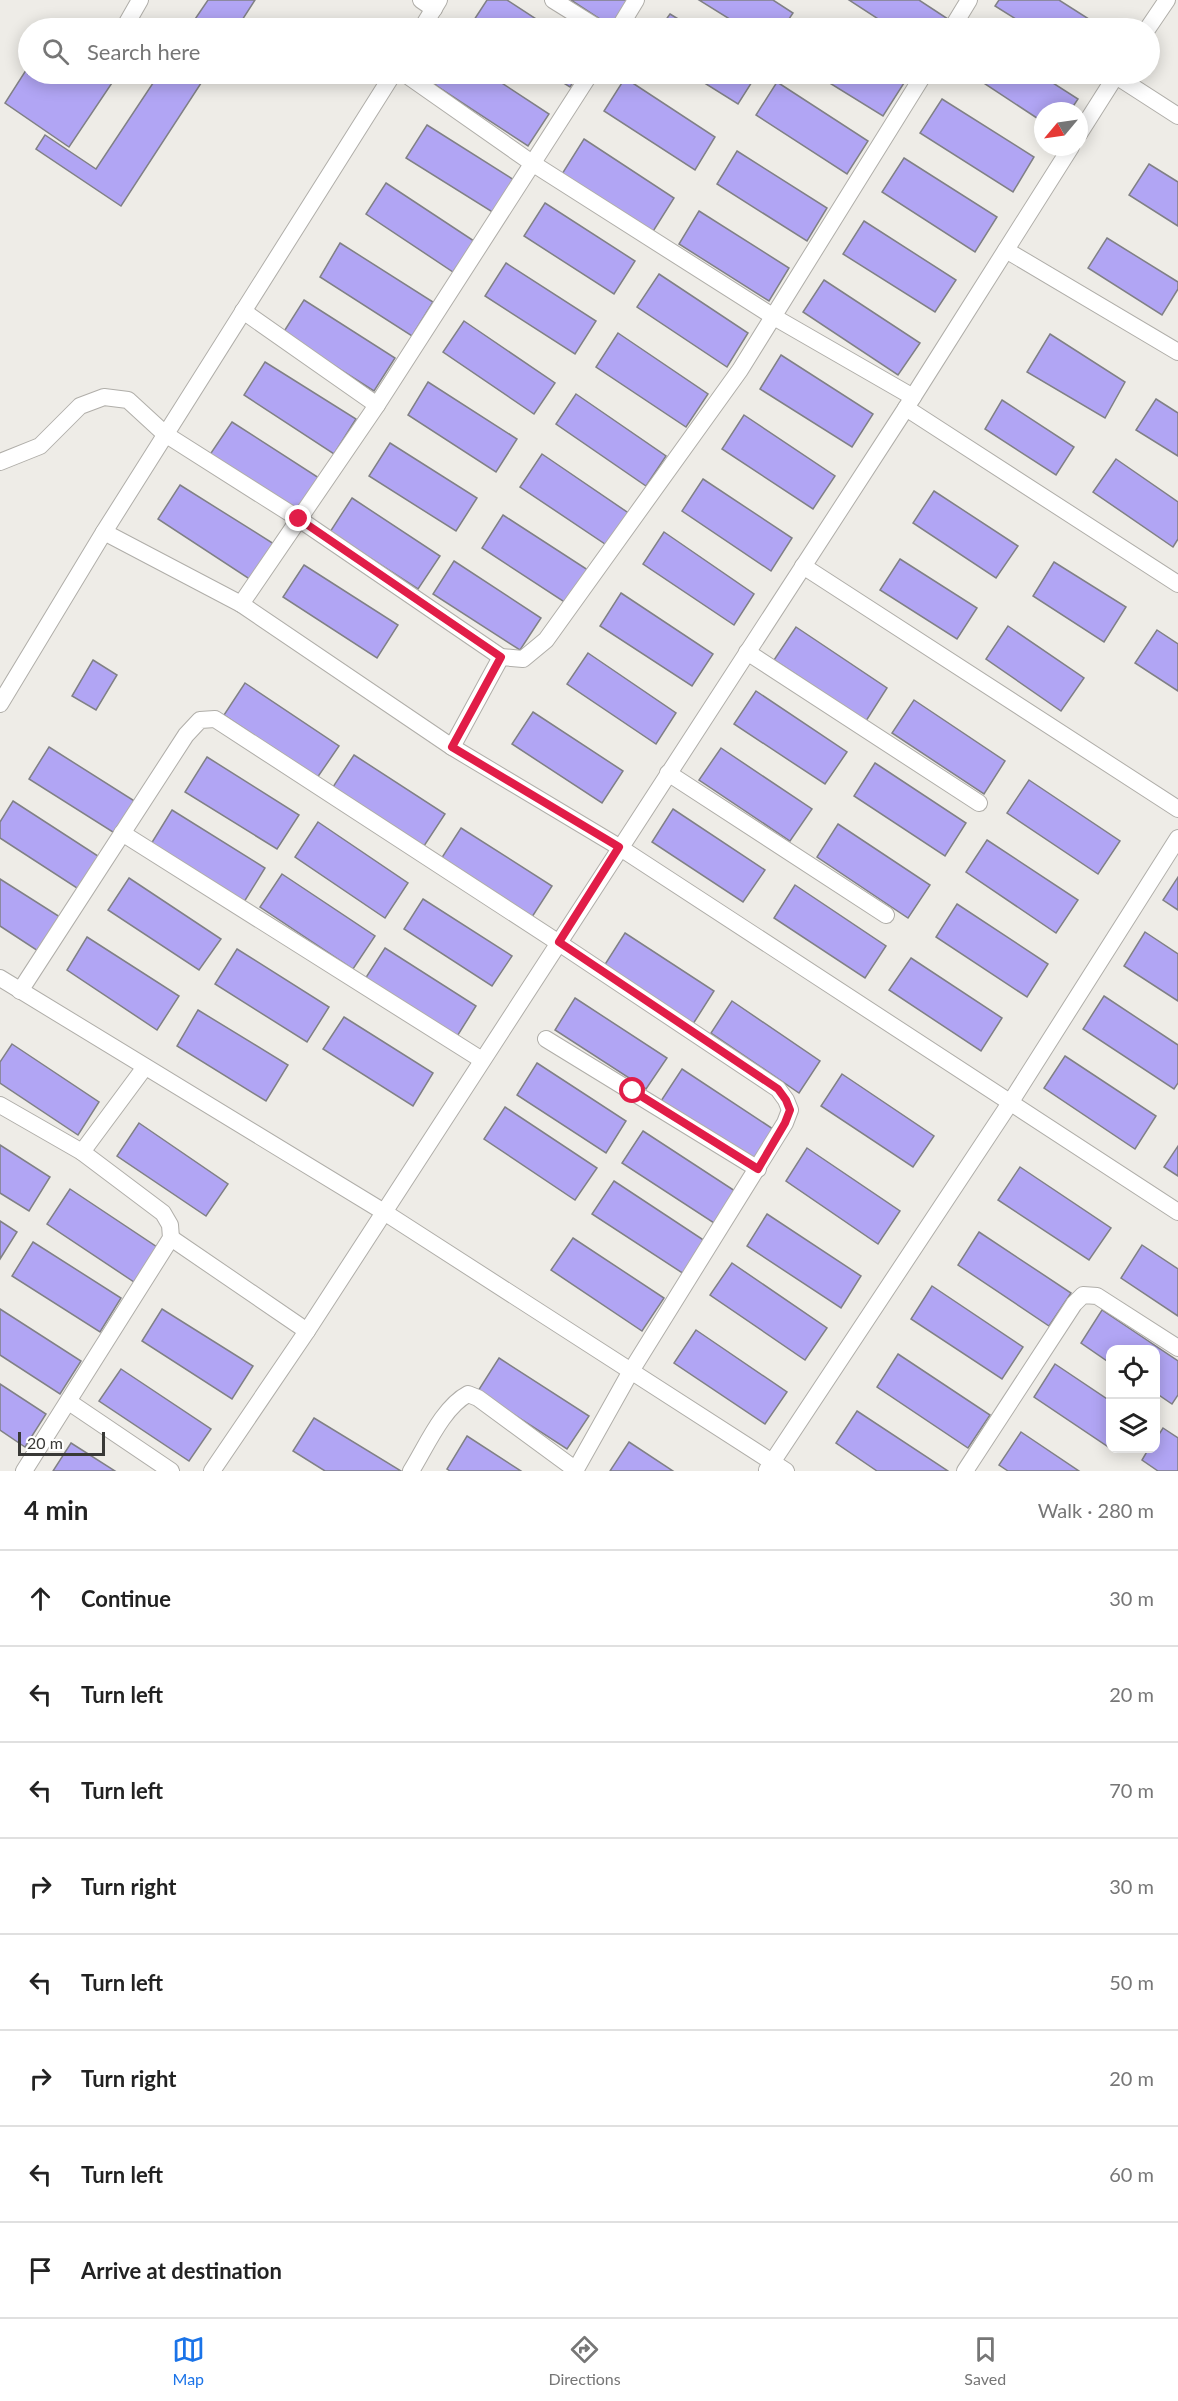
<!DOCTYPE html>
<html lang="en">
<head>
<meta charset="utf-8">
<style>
  body { margin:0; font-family:Lato,sans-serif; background:#f6f6f6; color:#222 }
  .controls { position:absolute; right:18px; bottom:18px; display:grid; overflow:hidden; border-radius:12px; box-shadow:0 3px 15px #0003 }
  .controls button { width:54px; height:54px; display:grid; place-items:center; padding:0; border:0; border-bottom:2px solid #e0e0e0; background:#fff; color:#222; font:30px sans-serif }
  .compass { position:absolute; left:1034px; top:102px; width:54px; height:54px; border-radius:50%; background:#fff; box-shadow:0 3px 15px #0003; rotate:241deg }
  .scale { position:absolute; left:18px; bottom:15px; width:87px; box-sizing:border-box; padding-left:6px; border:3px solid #393937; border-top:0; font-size:16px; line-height:21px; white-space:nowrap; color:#393937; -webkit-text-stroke:4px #fff; paint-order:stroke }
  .stop { position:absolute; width:18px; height:18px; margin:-14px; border:4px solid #e11d48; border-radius:50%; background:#fff }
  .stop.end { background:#e11d48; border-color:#fff; box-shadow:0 2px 6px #0008 }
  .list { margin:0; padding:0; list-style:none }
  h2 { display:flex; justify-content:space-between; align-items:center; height:78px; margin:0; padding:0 24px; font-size:26px }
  h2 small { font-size:20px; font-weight:400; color:#767676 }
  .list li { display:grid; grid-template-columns:39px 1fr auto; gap:18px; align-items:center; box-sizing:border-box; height:96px; padding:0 24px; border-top:2px solid #e0e0e0 }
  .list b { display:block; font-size:22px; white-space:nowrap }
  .list em { font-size:20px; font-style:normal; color:#767676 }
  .icon { flex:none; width:33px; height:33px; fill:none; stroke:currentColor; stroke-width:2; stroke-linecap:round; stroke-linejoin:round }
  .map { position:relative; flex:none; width:1178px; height:1471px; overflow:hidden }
  .search { position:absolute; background:#fff; box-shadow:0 3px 15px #0003; left:18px; right:18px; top:18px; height:66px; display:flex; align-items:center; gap:15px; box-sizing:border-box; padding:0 21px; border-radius:33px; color:#767676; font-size:22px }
  .sheet { height:846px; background:#fff }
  nav { display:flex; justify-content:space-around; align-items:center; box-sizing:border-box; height:84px; border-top:2px solid #e0e0e0; background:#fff; font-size:16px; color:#767676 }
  nav a { display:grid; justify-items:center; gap:3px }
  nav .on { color:#1a73e8 }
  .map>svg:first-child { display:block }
</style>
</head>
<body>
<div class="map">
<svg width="1178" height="1471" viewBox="0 0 1178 1471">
  <rect width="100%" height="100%" fill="#eeece7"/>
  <g fill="#b1a5f4" stroke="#808085" stroke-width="1.5">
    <path d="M208,0H255L237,28H189Z"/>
    <path d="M487,0H507L550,28H481L472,23Z"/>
    <path d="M571,0H630L612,27Z"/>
    <path d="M699,0H773L793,13L783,28H744Z"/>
    <path d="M849,0H919L951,21L946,28H892Z"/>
    <path d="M999,0H1059L1103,28H1030L995,6Z"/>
    <path d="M670,14L693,28H660Z"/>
    <path d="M28,67V74H118L69,147L5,103Z"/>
    <path d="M159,74H207L121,206L36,149L45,135L96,169Z"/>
    <path d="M443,74H488L549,114L528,146L435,85Z"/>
    <path d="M549,74H578L570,87Z"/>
    <path d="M690,74H757L738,104Z"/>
    <path d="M815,74H889L904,83L883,116Z"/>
    <path d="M970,74H1039L1078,99L1070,111H1043V122Z"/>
    <path d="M625,78L715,137L695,170L604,111Z"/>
    <path d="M777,82L868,141L847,174L756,115Z"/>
    <path d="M942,99L1034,157L1013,192L920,133Z"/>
    <path d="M427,125L514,180L494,213L406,158Z"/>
    <path d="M584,139L674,198L652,233L562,174Z"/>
    <path d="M737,151L827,208L807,241L717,184Z"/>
    <path d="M904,158L997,217L975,252L882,192Z"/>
    <path d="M1149,164L1178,182V226L1129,195Z"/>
    <path d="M386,183L474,241L453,272L366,214Z"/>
    <path d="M545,203L635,261L614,294L524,236Z"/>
    <path d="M699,211L789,268L769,301L679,244Z"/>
    <path d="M864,221L956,280L935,312L843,254Z"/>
    <path d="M1107,238L1178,282V289L1162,315L1088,268Z"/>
    <path d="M340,243L433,302L412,336L320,277Z"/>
    <path d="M506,263L596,321L575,354L485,296Z"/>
    <path d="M659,274L748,333L727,367L637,307Z"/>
    <path d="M824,280L920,343L898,375L803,312Z"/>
    <path d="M304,300L395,358L374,391L283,333Z"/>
    <path d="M464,321L555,383L534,414L443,352Z"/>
    <path d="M618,333L708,394L686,427L596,367Z"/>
    <path d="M1050,334L1125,382L1105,418L1027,372Z"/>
    <path d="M781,355L873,414L852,447L760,389Z"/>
    <path d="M265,362L356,419L334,454L244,395Z"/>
    <path d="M428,382L517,439L496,472L408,415Z"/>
    <path d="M576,394L666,456L646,486L556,424Z"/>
    <path d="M1156,399L1178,413V456L1136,430Z"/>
    <path d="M1002,400L1074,447L1056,475L985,429Z"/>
    <path d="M744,415L835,476L813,509L722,449Z"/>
    <path d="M232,422L319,478L297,512L209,456Z"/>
    <path d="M390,443L477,498L456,531L369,476Z"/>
    <path d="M542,454L630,514L608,546L520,487Z"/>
    <path d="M1116,459L1178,502V539L1173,547L1093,492Z"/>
    <path d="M703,479L792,538L771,571L682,511Z"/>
    <path d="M180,485L274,544L251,580L158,519Z"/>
    <path d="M934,491L1018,546L996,578L913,523Z"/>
    <path d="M352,498L440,556L418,589L330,532Z"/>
    <path d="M503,515L591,572L569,605L482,548Z"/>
    <path d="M664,532L754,594L734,625L643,564Z"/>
    <path d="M900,559L977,608L957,639L880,590Z"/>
    <path d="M454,561L541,618L520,650L433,594Z"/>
    <path d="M1054,562L1126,607L1104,642L1033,596Z"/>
    <path d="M304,565L398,625L377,658L283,597Z"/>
    <path d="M621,593L713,654L692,686L600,626Z"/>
    <path d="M1008,626L1084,678L1061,711L986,659Z"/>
    <path d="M796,627L887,688L866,721L774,660Z"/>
    <path d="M1157,630L1178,644V691L1135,663Z"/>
    <path d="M588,653L676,713L656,744L567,684Z"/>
    <path d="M93,660L117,675L96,710L72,696Z"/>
    <path d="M245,683L339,746L317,778L224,715Z"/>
    <path d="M756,691L847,752L825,784L734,724Z"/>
    <path d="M914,700L1005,761L984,794L892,733Z"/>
    <path d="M533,712L623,771L602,803L512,744Z"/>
    <path d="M49,747L136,802L116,834L29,779Z"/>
    <path d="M721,748L812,809L790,841L699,780Z"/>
    <path d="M354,755L445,814L424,846L333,787Z"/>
    <path d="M207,757L299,815L277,849L185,792Z"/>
    <path d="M875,763L966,823L945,856L854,796Z"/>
    <path d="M1029,780L1120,841L1098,874L1007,813Z"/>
    <path d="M13,801L101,858L80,890L0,838V822Z"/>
    <path d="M673,809L765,870L743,902L652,842Z"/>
    <path d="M172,810L265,868L244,902L151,844Z"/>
    <path d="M318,822L408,883L385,918L295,857Z"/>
    <path d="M838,824L930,885L908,918L817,857Z"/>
    <path d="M461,828L552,886L532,917L441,859Z"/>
    <path d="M987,840L1078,900L1056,933L966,872Z"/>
    <path d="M282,874L375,936L353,969L260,907Z"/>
    <path d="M1178,877V910L1163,900Z"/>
    <path d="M129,878L221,939L199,970L108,910Z"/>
    <path d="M0,879L60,917L38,951L0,926Z"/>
    <path d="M795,885L886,946L865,978L774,918Z"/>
    <path d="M423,899L512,956L492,986L404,929Z"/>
    <path d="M957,904L1048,964L1027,997L936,937Z"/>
    <path d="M1145,932L1178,954V1001L1124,966Z"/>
    <path d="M625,933L714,991L693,1024L604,966Z"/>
    <path d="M87,937L179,996L157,1030L67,970Z"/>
    <path d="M385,948L476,1006L456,1038L365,979Z"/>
    <path d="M237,949L329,1007L307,1042L215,984Z"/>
    <path d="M911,958L1002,1018L981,1051L889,990Z"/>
    <path d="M1104,996L1178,1045V1083L1174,1089L1083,1029Z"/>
    <path d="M575,998L667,1058L646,1089L555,1030Z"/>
    <path d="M732,1001L820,1061L799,1093L711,1033Z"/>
    <path d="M198,1010L288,1065L266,1101L177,1046Z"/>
    <path d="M344,1017L433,1073L413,1106L323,1049Z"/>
    <path d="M12,1044L99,1102L78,1135L0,1083V1062Z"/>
    <path d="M1065,1056L1156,1116L1135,1149L1044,1088Z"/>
    <path d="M537,1063L626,1121L606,1153L517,1095Z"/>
    <path d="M682,1069L773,1129L752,1162L661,1101Z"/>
    <path d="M842,1074L934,1136L913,1167L821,1106Z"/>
    <path d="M505,1107L597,1168L575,1200L484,1139Z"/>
    <path d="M139,1123L228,1184L206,1216L117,1156Z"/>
    <path d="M643,1131L735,1191L714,1223L622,1163Z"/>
    <path d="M0,1145L50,1177L29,1211L0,1193Z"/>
    <path d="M1178,1146V1176L1164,1167Z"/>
    <path d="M807,1148L900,1211L878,1244L786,1181Z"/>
    <path d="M1020,1167L1111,1228L1089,1260L998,1200Z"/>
    <path d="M614,1181L705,1241L684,1274L592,1214Z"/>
    <path d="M70,1189L157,1247L134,1282L47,1224Z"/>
    <path d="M767,1214L861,1276L841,1308L747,1246Z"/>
    <path d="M0,1221L17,1232L0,1259Z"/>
    <path d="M979,1232L1071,1293L1049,1326L958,1265Z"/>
    <path d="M573,1238L664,1298L642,1331L551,1270Z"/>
    <path d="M33,1242L121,1298L100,1332L12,1276Z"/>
    <path d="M1142,1245L1178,1269V1316L1121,1278Z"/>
    <path d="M732,1263L827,1328L805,1360L710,1295Z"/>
    <path d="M932,1286L1023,1347L1002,1379L911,1319Z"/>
    <path d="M0,1309L81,1361L60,1394L0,1355Z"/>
    <path d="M162,1309L253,1366L232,1399L142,1341Z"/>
    <path d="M1102,1310L1178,1361V1395L1172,1404L1156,1393V1350H1110V1363L1081,1343Z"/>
    <path d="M696,1330L787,1392L765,1424L674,1363Z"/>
    <path d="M898,1354L990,1415L968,1448L877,1387Z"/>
    <path d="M499,1358L589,1416L567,1449L478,1391Z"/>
    <path d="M1055,1364L1110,1401V1448L1034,1397Z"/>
    <path d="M121,1369L211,1429L189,1461L99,1401Z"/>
    <path d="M0,1384L46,1414L25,1447L0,1430Z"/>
    <path d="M857,1411L948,1471H877L836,1443Z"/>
    <path d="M314,1418L401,1471H325L293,1451Z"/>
    <path d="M1163,1428L1178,1438V1471H1158L1142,1460L1149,1448H1156V1439Z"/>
    <path d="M1021,1432L1079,1471H1008L999,1465Z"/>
    <path d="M467,1436L521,1471H450L447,1469Z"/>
    <path d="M629,1442L673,1471H610Z"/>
    <path d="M71,1443L115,1471H53Z"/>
  </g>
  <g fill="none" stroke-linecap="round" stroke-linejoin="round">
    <g stroke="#b0aea9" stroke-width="18">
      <g id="service">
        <path d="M421,0L434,9"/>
        <path d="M553,0L598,28"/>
        <path d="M124,28L140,0"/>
        <path d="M422,28L439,0"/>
        <path d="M619,28L636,0"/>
        <path d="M952,28L969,0"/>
        <path d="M1148,28L1167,0"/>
        <path d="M405,74L532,163L774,317L913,397"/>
        <path d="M1116,76L1178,116"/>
        <path d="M1079,134L1117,74"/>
        <path d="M1006,250L1178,352"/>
        <path d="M243,311L377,405"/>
        <path d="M906,408L1178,584"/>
        <path d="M0,462L40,446L80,406L104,397L128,400L165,434L299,519L501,657L523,659L546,640L740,370L924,74"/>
        <path d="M104,532L241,604L452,747L619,847L1178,1212"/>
        <path d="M803,566L1178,809"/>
        <path d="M241,604L377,405L590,74"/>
        <path d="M747,652L979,803"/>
        <path d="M0,704L104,532L393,74"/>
        <path d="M452,747L501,657"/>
        <path d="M668,773L886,915"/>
        <path d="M122,833L482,1060"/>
        <path d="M0,978L384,1212L786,1471"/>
        <path d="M20,991L186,735L200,720L215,719L559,943L778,1089L786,1100L790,1110L785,1123L631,1371L575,1471"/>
        <path d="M546,1039L758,1169"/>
        <path d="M0,1105L82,1152L163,1213L170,1225L171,1238L24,1471"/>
        <path d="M82,1152L145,1067"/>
        <path d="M171,1238L307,1331"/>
        <path d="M69,1402L171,1471"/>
        <path d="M767,1470L1010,1103L1178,838"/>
        <path d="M212,1471L307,1331L906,408L1071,147"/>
        <path d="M411,1471C426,1447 443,1407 468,1394L478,1398L576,1470"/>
        <path d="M965,1471L1074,1304L1083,1295L1097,1296L1178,1348"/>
      </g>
    </g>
    <use href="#service" stroke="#fff" stroke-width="16"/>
  </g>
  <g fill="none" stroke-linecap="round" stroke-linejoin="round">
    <path stroke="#e11d48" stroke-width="8" d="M299,519L501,657L452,747L619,847L559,942L778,1089L786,1100L790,1110L785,1123L758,1169L633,1091"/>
  </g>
</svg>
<div class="controls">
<button><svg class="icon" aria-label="locate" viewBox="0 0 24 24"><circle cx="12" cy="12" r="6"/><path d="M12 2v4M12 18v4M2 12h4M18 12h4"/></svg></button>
<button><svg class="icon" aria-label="layers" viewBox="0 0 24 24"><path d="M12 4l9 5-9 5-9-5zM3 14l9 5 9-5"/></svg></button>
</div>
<svg class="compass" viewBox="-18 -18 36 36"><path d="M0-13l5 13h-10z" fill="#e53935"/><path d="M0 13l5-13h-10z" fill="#767676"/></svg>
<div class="scale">20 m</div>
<div class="stop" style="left:633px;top:1091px"></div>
<div class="stop end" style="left:299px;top:519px"></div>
<div class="search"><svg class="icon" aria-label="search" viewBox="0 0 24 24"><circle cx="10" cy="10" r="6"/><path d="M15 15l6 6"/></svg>Search here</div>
</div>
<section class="sheet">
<h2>4 min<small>Walk · 280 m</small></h2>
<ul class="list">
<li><svg class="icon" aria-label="ahead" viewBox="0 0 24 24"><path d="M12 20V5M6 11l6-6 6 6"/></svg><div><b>Continue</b></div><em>30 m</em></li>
<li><svg class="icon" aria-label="left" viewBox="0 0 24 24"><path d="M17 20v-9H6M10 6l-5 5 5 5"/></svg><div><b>Turn left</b></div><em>20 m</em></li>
<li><svg class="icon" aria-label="left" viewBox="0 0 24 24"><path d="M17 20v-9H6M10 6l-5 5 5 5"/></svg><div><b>Turn left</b></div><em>70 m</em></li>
<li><svg class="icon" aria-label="right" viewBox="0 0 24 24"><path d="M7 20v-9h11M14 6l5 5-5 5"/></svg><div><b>Turn right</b></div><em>30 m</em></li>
<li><svg class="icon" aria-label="left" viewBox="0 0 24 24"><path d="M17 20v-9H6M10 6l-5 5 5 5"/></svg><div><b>Turn left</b></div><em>50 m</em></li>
<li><svg class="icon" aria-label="right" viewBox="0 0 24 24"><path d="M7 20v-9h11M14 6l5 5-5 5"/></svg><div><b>Turn right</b></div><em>20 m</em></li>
<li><svg class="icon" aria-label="left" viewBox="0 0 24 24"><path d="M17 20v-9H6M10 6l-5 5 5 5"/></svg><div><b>Turn left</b></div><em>60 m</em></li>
<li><svg class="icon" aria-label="arrive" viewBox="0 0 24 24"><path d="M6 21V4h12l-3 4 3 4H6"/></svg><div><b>Arrive at destination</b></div></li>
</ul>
</section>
<nav>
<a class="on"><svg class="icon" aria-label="map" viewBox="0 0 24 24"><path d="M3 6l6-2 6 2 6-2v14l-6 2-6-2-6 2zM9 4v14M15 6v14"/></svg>Map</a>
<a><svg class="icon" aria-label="directions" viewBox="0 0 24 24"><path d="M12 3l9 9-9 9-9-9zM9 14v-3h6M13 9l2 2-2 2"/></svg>Directions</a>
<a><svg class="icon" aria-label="saved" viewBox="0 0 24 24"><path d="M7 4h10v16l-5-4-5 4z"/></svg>Saved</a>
</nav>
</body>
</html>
